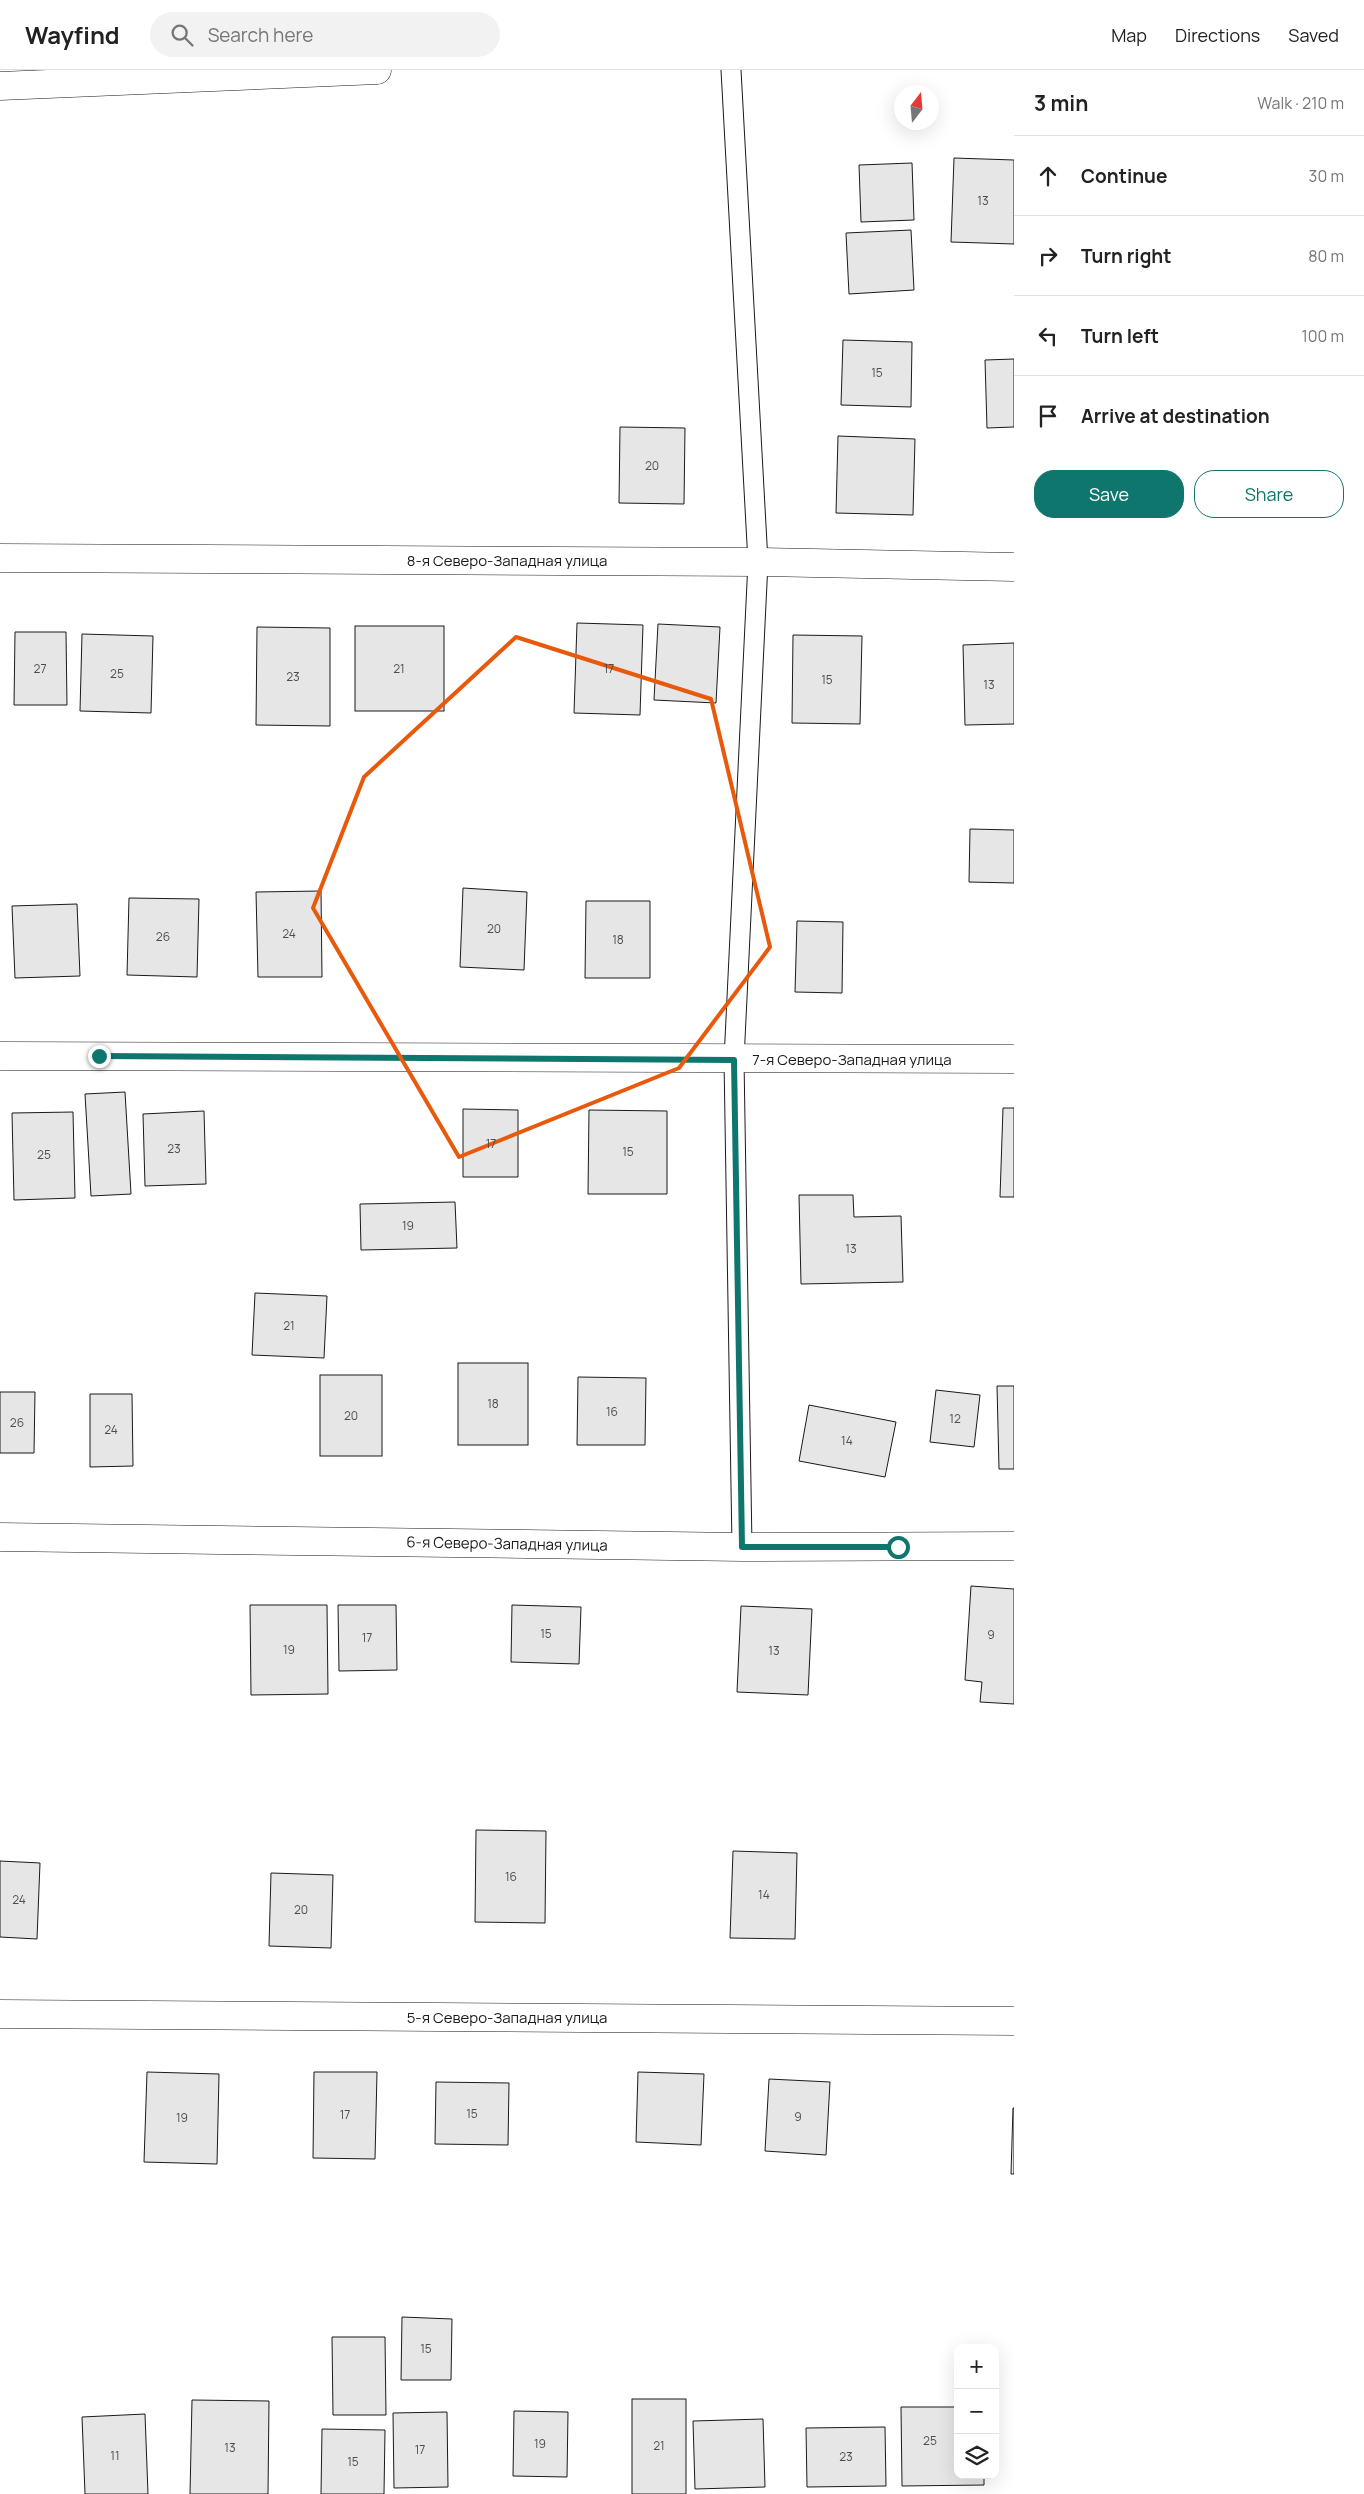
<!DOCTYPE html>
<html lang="en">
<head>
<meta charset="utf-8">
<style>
  body { margin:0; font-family:Manrope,sans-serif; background:#f2f2f2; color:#222 }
  .controls { position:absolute; right:15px; bottom:15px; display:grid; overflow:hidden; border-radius:10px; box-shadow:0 5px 20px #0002 }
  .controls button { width:45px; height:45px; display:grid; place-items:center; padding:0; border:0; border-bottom:1px solid #e0e0e0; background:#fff; color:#222; font:25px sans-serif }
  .compass { position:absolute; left:894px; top:15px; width:45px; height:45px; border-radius:50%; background:#fff; box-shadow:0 5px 20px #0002; rotate:16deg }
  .stop { position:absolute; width:15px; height:15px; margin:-11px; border:4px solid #0f766e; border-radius:50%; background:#fff }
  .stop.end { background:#0f766e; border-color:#fff; box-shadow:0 1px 5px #0008 }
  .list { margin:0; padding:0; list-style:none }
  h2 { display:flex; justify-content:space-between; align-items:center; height:65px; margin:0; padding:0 20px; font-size:21px }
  h2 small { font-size:16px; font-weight:400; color:#767676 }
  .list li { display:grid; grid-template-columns:32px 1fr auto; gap:15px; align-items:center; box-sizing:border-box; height:80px; padding:0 20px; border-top:1px solid #e0e0e0 }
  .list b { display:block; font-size:19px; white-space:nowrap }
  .list em { font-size:16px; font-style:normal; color:#767676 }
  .actions { display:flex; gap:10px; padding:15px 20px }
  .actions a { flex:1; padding:11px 0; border:1px solid #0f766e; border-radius:20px; text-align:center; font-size:18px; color:#0f766e }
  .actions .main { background:#0f766e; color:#fff }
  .icon { flex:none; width:28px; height:28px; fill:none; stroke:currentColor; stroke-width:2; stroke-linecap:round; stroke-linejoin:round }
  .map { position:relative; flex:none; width:1014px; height:2424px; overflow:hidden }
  header { display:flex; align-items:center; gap:30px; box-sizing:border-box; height:70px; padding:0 25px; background:#fff; border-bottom:1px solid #e0e0e0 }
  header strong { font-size:24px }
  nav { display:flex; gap:28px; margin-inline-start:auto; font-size:18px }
  .search { width:350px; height:45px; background:#f2f2f2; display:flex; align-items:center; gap:12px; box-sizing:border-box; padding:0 18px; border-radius:28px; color:#767676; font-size:19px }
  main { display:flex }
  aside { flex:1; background:#fff }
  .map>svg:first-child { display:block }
</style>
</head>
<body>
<header>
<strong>Wayfind</strong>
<div class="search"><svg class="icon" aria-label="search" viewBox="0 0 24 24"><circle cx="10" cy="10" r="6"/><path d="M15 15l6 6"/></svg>Search here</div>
<nav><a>Map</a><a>Directions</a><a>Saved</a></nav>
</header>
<main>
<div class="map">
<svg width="1014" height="2424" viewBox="0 0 1014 2424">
  <rect width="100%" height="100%" fill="#fff"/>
  <g fill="#e6e6e6" stroke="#1a1a1a">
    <path d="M954,88L1014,90V174L951,172Z"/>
    <path d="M912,93L914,150L861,152L859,95Z"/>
    <path d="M911,160L914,220L849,224L846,163Z"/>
    <path d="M843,270L912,272L911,337L841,335Z"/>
    <path d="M1014,289V357L987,358L985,290Z"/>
    <path d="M620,357L685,358L684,434L619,433Z"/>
    <path d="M838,366L915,369L913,445L836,443Z"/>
    <path d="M577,553L643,555L640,645L574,643Z"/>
    <path d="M658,554L720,557L716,633L654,630Z"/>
    <rect x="355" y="556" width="89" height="85"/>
    <path d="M257,557L330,558V656L256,655Z"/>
    <path d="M15,562H66L67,635H14Z"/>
    <path d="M82,564L153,566L151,643L80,641Z"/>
    <path d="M793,565L862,566L860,654L792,653Z"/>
    <path d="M1014,573V654L965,655L963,575Z"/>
    <path d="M970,759L1014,760V813L969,812Z"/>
    <path d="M463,818L527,822L524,900L460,897Z"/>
    <path d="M321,821L322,907H258L256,822Z"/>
    <path d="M129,828L199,829L197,907L127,905Z"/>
    <path d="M586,831H650V908H585Z"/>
    <path d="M77,834L80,906L15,908L12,836Z"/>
    <path d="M797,851L843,852L842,923L795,922Z"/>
    <path d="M125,1022L131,1124L91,1126L85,1024Z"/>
    <path d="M1003,1038H1014V1127H1000Z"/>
    <path d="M463,1039L518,1040V1107H463Z"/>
    <path d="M589,1040L667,1041V1124H588Z"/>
    <path d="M204,1041L206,1114L145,1116L143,1044Z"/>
    <path d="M73,1042L75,1128L14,1130L12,1043Z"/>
    <path d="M799,1125H853L854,1147L901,1146L903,1212L801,1214Z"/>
    <path d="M455,1132L457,1178L361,1180L360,1134Z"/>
    <path d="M255,1223L327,1226L324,1288L252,1285Z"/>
    <rect x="458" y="1293" width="70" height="82"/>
    <rect x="320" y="1305" width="62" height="81"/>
    <path d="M578,1307L646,1308L645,1375H577Z"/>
    <path d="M997,1316H1014V1399H999Z"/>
    <path d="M936,1320L980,1325L974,1377L930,1372Z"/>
    <path d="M0,1322H35L34,1383H0Z"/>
    <path d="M90,1324H132L133,1396L90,1397Z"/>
    <path d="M809,1335L896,1352L885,1407L799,1391Z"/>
    <path d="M971,1516L1014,1519V1634L980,1632L982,1612L965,1610Z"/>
    <path d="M250,1535H327L328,1624L251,1625Z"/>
    <path d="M338,1535H396L397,1600L339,1601Z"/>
    <path d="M512,1535L581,1537L579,1594L511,1592Z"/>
    <path d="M741,1536L812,1539L808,1625L737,1622Z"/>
    <path d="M476,1760L546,1761L545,1853L475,1852Z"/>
    <path d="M733,1781L797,1783L795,1869L730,1868Z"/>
    <path d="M0,1791L40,1793L37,1869L0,1867Z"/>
    <path d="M271,1803L333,1805L331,1878L269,1876Z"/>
    <path d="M147,2002L219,2004L217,2094L144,2092Z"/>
    <path d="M314,2002H377L375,2089L313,2088Z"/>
    <path d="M638,2002L704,2004L701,2075L636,2072Z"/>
    <path d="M769,2009L830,2012L826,2085L765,2081Z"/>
    <path d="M436,2012L509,2013L508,2075L435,2074Z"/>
    <path d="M1013,2038H1014V2104H1011Z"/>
    <path d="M402,2247L452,2249L451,2310H401Z"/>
    <path d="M332,2267H385L386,2345H333Z"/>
    <rect x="632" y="2329" width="54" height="95"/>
    <path d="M192,2330L269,2331L268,2424H190Z"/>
    <path d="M901,2337H958V2405H984V2415L902,2416Z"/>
    <path d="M514,2341L568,2342L567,2407L513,2406Z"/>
    <path d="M447,2342L448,2417L394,2418L393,2343Z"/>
    <path d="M145,2344L148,2424H85L82,2347Z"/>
    <path d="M763,2349L765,2417L695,2419L693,2351Z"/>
    <path d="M885,2357L886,2416L807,2417L806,2358Z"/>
    <path d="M322,2359L385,2360L384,2424H321Z"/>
  </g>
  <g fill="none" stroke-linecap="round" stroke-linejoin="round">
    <g stroke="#1a1a1a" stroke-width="21">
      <path id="lane" d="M731,0L758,492L734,990L742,1477"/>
    </g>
    <g stroke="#1a1a1a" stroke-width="29">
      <g id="street">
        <path d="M0,16L377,0"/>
        <path d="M0,488L758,492L1014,497"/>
        <path d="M0,986L1014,989"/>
        <path d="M0,1467L742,1477L1014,1476"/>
        <path d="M0,1944L1014,1951"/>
      </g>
    </g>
    <use href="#lane" stroke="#fff" stroke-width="19"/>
    <use href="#street" stroke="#fff" stroke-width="28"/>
  </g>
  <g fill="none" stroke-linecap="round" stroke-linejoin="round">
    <path stroke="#0f766e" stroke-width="6" d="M99,986L734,990L742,1477H898"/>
  </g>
  <path fill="none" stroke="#e8590c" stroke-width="4" stroke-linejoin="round" d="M516,567L711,629L770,877L679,998L459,1087L313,838L364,707Z"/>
  <g text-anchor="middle" stroke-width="4" stroke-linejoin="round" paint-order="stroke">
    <g font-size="12" fill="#4d4d4d">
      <text x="983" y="135">13</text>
      <text x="877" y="307">15</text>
      <text x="652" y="400">20</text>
      <text x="40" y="603">27</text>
      <text x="399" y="603">21</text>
      <text x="609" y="603">17</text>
      <text x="117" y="608">25</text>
      <text x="293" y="611">23</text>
      <text x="827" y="614">15</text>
      <text x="989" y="619">13</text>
      <text x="494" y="863">20</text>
      <text x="289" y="868">24</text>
      <text x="163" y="871">26</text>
      <text x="618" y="874">18</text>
      <text x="491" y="1078">17</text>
      <text x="174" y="1083">23</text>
      <text x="628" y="1086">15</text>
      <text x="44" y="1089">25</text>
      <text x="408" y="1160">19</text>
      <text x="851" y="1183">13</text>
      <text x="289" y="1260">21</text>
      <text x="493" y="1338">18</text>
      <text x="612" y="1346">16</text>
      <text x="351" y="1350">20</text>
      <text x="955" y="1353">12</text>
      <text x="17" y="1357">26</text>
      <text x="111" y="1364">24</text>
      <text x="847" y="1375">14</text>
      <text x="546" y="1568">15</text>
      <text x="991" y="1569">9</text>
      <text x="367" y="1572">17</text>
      <text x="289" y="1584">19</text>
      <text x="774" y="1585">13</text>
      <text x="511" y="1811">16</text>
      <text x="764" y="1829">14</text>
      <text x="19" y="1834">24</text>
      <text x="301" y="1844">20</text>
      <text x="472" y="2048">15</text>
      <text x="345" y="2049">17</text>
      <text x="798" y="2051">9</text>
      <text x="182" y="2052">19</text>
      <text x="426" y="2283">15</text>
      <text x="930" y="2375">25</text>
      <text x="540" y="2378">19</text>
      <text x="659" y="2380">21</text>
      <text x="230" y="2382">13</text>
      <text x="420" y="2384">17</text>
      <text x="115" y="2390">11</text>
      <text x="846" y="2391">23</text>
      <text x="353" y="2396">15</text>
    </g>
    <g font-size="15" fill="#1a1a1a" stroke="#fff">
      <text x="507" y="496">8-я Северо-Западная улица</text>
      <text x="852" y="995">7-я Северо-Западная улица</text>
      <text transform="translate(507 1474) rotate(1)" y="5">6-я Северо-Западная улица</text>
      <text x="507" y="1953">5-я Северо-Западная улица</text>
    </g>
  </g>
</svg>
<div class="controls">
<button>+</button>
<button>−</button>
<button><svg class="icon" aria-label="layers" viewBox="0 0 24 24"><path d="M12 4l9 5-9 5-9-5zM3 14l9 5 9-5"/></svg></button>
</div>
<svg class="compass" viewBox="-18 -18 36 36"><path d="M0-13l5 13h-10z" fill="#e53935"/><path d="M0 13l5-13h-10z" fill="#767676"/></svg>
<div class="stop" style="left:898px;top:1477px"></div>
<div class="stop end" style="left:99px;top:986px"></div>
</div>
<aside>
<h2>3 min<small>Walk · 210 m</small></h2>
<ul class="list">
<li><svg class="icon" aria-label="ahead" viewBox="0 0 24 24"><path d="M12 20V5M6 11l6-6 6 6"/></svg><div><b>Continue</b></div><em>30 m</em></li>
<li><svg class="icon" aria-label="right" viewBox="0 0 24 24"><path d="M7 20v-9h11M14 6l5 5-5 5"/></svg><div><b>Turn right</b></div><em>80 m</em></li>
<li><svg class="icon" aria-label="left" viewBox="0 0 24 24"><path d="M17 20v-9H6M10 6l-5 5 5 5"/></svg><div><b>Turn left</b></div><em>100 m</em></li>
<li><svg class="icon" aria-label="arrive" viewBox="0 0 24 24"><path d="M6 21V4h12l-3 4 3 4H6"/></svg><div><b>Arrive at destination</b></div></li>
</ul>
<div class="actions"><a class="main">Save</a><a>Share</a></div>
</aside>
</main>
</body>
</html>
